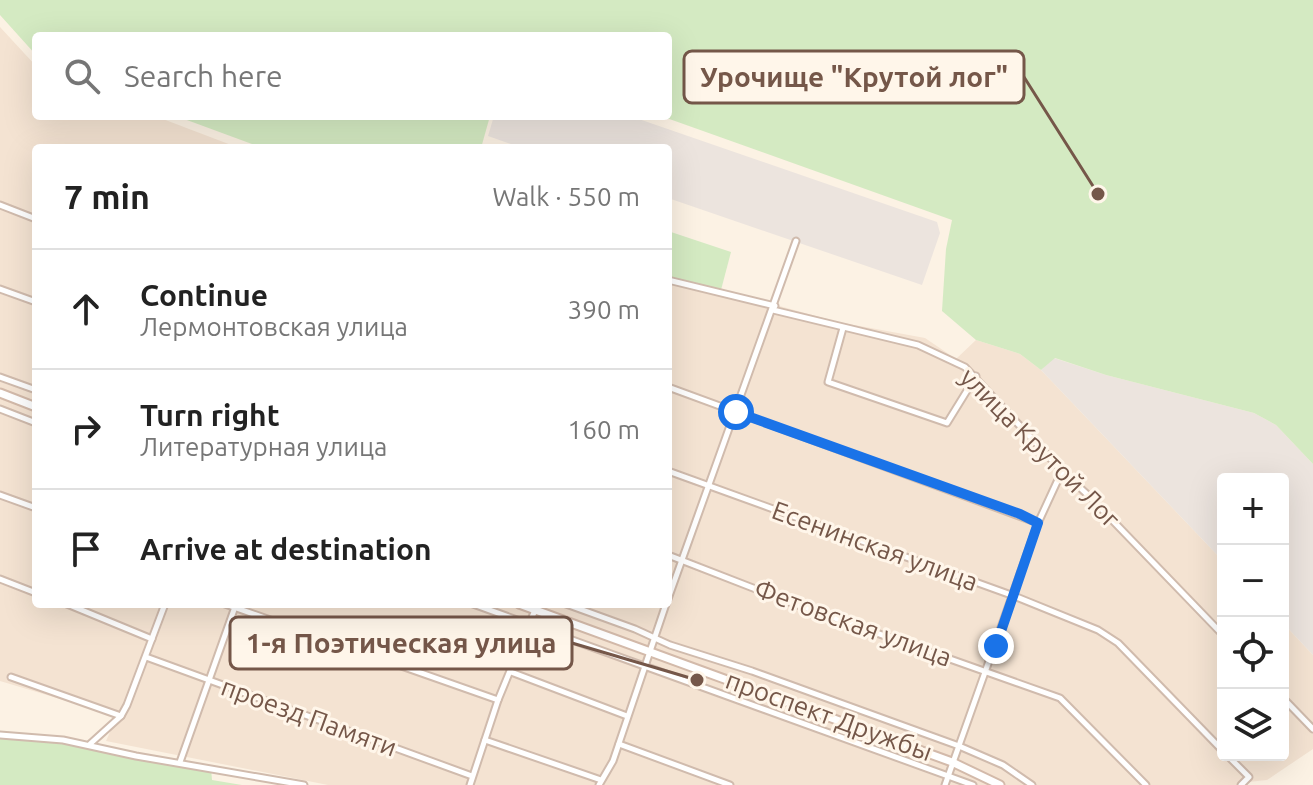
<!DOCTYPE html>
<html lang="en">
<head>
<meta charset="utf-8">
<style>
  body { margin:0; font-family:Ubuntu,sans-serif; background:#f2f2f2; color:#222 }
  .controls { position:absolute; right:24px; bottom:24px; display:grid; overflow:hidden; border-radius:8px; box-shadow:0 8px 32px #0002 }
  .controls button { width:72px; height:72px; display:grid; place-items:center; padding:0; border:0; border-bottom:2px solid #e0e0e0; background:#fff; color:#222; font:40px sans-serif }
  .stop { position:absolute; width:24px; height:24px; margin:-18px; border:6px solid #1a73e8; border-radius:50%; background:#fff }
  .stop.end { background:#1a73e8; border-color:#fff; box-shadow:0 2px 8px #0008 }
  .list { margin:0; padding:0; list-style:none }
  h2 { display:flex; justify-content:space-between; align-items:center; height:104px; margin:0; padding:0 32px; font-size:34px }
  h2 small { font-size:26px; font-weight:400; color:#767676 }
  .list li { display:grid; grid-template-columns:52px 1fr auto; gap:24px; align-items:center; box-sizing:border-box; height:120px; padding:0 32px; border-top:2px solid #e0e0e0 }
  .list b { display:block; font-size:30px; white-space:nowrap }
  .list p { margin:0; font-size:26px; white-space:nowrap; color:#767676 }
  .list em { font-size:26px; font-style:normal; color:#767676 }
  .icon { flex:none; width:44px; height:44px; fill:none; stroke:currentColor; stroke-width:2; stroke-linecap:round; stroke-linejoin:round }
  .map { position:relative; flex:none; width:1313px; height:785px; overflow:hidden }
  .search { position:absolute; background:#fff; box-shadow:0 8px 32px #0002; left:32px; top:32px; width:640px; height:88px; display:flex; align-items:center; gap:20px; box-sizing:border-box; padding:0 28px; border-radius:8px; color:#767676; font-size:30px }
  .panel { position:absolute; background:#fff; box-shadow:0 8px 32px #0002; left:32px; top:144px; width:640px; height:464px; border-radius:8px }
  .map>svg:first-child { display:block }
</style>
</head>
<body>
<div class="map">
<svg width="1313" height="785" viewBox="0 0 1313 785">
  <rect width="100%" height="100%" fill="#fcf2e4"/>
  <path fill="#f4e3d2" d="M0,27L36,66V116H155L239,148H36V604H668V279L721,290L838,322L925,338L956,359L976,340L1020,354L1041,370L1223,561V755H1283V623L1313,655V749L1267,780L1248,782L1245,785H328L106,741L117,716L0,681Z"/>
  <g fill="#ece4de">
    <path d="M494,116H630L937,222L940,233L922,285L668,198V148H522L488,136Z"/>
    <path d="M1054,358L1106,375L1254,413L1276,425L1313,464V655L1283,623V479H1223V561L1041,370Z"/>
  </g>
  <g fill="#d4eac2">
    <path d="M0,0H1313V464L1276,425L1254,413L1106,375L1055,358L1041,370L1020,354L976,340L942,311L946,249L952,220L661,116H668V36H36V55L0,15Z"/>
    <path d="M176,116H490L481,148H263Z"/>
    <path d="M668,231L731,252L721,290L668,278Z"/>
    <path d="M0,737L87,746L211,768L212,780L242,785H0Z"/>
  </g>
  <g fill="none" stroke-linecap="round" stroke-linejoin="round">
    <g stroke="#d0bbad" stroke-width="9">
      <g id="street">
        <path d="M0,205L36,219"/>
        <path d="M668,280L775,306"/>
        <path d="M0,289L36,302"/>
        <path d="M773,310L918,345L965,367L1062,471L1089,496L1223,635"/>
        <path d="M843,328L828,382L947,423L976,376"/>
        <path d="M0,377L36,390"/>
        <path d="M668,387L1038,523"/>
        <path d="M0,409L36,423"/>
        <path d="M668,471L1014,596L1098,630L1118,643L1223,751"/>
        <path d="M0,495L36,508"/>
        <path d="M668,555L789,602L1060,698L1146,785"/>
        <path d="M0,579L36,593"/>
        <path d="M668,599L796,241"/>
        <path d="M67,604L152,639"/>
        <path d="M225,604L498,700"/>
        <path d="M473,604L973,785"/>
        <path d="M566,604L635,629L670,645L752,671L959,746L1003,765L1032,785"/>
        <path d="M146,657L472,776"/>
        <path d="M511,672L627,716"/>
        <path d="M11,677L121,716"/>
        <path d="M1283,698L1313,729"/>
        <path d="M0,735L63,740L136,756L304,785"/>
        <path d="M485,740L601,780"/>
        <path d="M90,744L121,716L127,705L165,604"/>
        <path d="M619,744L730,785"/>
        <path d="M1227,755L1249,777L1241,785"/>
        <path d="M180,762L236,604"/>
        <path d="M470,785L498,700L535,610"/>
        <path d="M599,785L613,761L666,604"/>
        <path d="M945,785L1038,523L1062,471"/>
      </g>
    </g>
    <g stroke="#d3baaa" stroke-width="11">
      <g id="secondary">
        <path d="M0,393L36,407"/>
        <path d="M519,604L952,762L1000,785"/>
      </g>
    </g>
    <use href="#street" stroke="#fff" stroke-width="5"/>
    <use href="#secondary" stroke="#fff" stroke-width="7"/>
  </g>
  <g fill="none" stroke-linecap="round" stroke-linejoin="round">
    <path stroke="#1a73e8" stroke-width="10" d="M736,412L1020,514L1038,523L996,646"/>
  </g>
  <g text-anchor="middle" stroke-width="6" stroke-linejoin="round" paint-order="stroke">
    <g font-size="26" fill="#755749" stroke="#fff6ea">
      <text transform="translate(1040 448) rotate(45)" y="9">улица Крутой Лог</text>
      <text transform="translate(875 546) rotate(20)" y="9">Есенинская улица</text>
      <text transform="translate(853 623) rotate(20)" y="9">Фетовская улица</text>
      <text transform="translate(829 716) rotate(20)" y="9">проспект Дружбы</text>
      <text transform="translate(309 717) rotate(20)" y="9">проезд Памяти</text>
    </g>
  </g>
  <path fill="none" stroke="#755749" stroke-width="3" d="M1098 194L1024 77M697 680L572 643"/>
  <g fill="#755749" stroke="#fff6ea" stroke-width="3">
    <circle cx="1098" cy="194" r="8"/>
    <circle cx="697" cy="680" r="8"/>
  </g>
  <g fill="#fff6ea" stroke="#755749" stroke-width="3">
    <rect x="684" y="51" width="340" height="52" rx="8"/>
    <rect x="230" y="617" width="342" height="52" rx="8"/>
  </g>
  <g font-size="28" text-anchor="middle" font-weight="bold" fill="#755749">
    <text x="854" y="87">Урочище "Крутой лог"</text>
    <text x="401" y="653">1-я Поэтическая улица</text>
  </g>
</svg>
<div class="controls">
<button>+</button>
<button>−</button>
<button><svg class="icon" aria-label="locate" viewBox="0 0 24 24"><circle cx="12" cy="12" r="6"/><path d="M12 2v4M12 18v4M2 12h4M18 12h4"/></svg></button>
<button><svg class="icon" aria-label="layers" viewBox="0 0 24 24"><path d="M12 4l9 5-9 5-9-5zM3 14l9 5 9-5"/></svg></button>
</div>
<div class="stop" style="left:736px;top:412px"></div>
<div class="stop end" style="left:996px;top:646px"></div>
<div class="search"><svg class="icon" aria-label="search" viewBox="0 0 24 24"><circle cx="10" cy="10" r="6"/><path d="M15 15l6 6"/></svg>Search here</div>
<section class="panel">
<h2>7 min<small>Walk · 550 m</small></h2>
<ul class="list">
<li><svg class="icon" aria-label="ahead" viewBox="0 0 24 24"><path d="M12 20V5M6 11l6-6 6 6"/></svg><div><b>Continue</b><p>Лермонтовская улица</p></div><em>390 m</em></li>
<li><svg class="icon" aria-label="right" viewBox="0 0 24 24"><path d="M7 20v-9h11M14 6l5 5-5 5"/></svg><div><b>Turn right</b><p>Литературная улица</p></div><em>160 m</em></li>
<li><svg class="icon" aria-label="arrive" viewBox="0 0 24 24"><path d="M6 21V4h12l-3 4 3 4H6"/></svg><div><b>Arrive at destination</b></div></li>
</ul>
</section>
</div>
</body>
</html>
